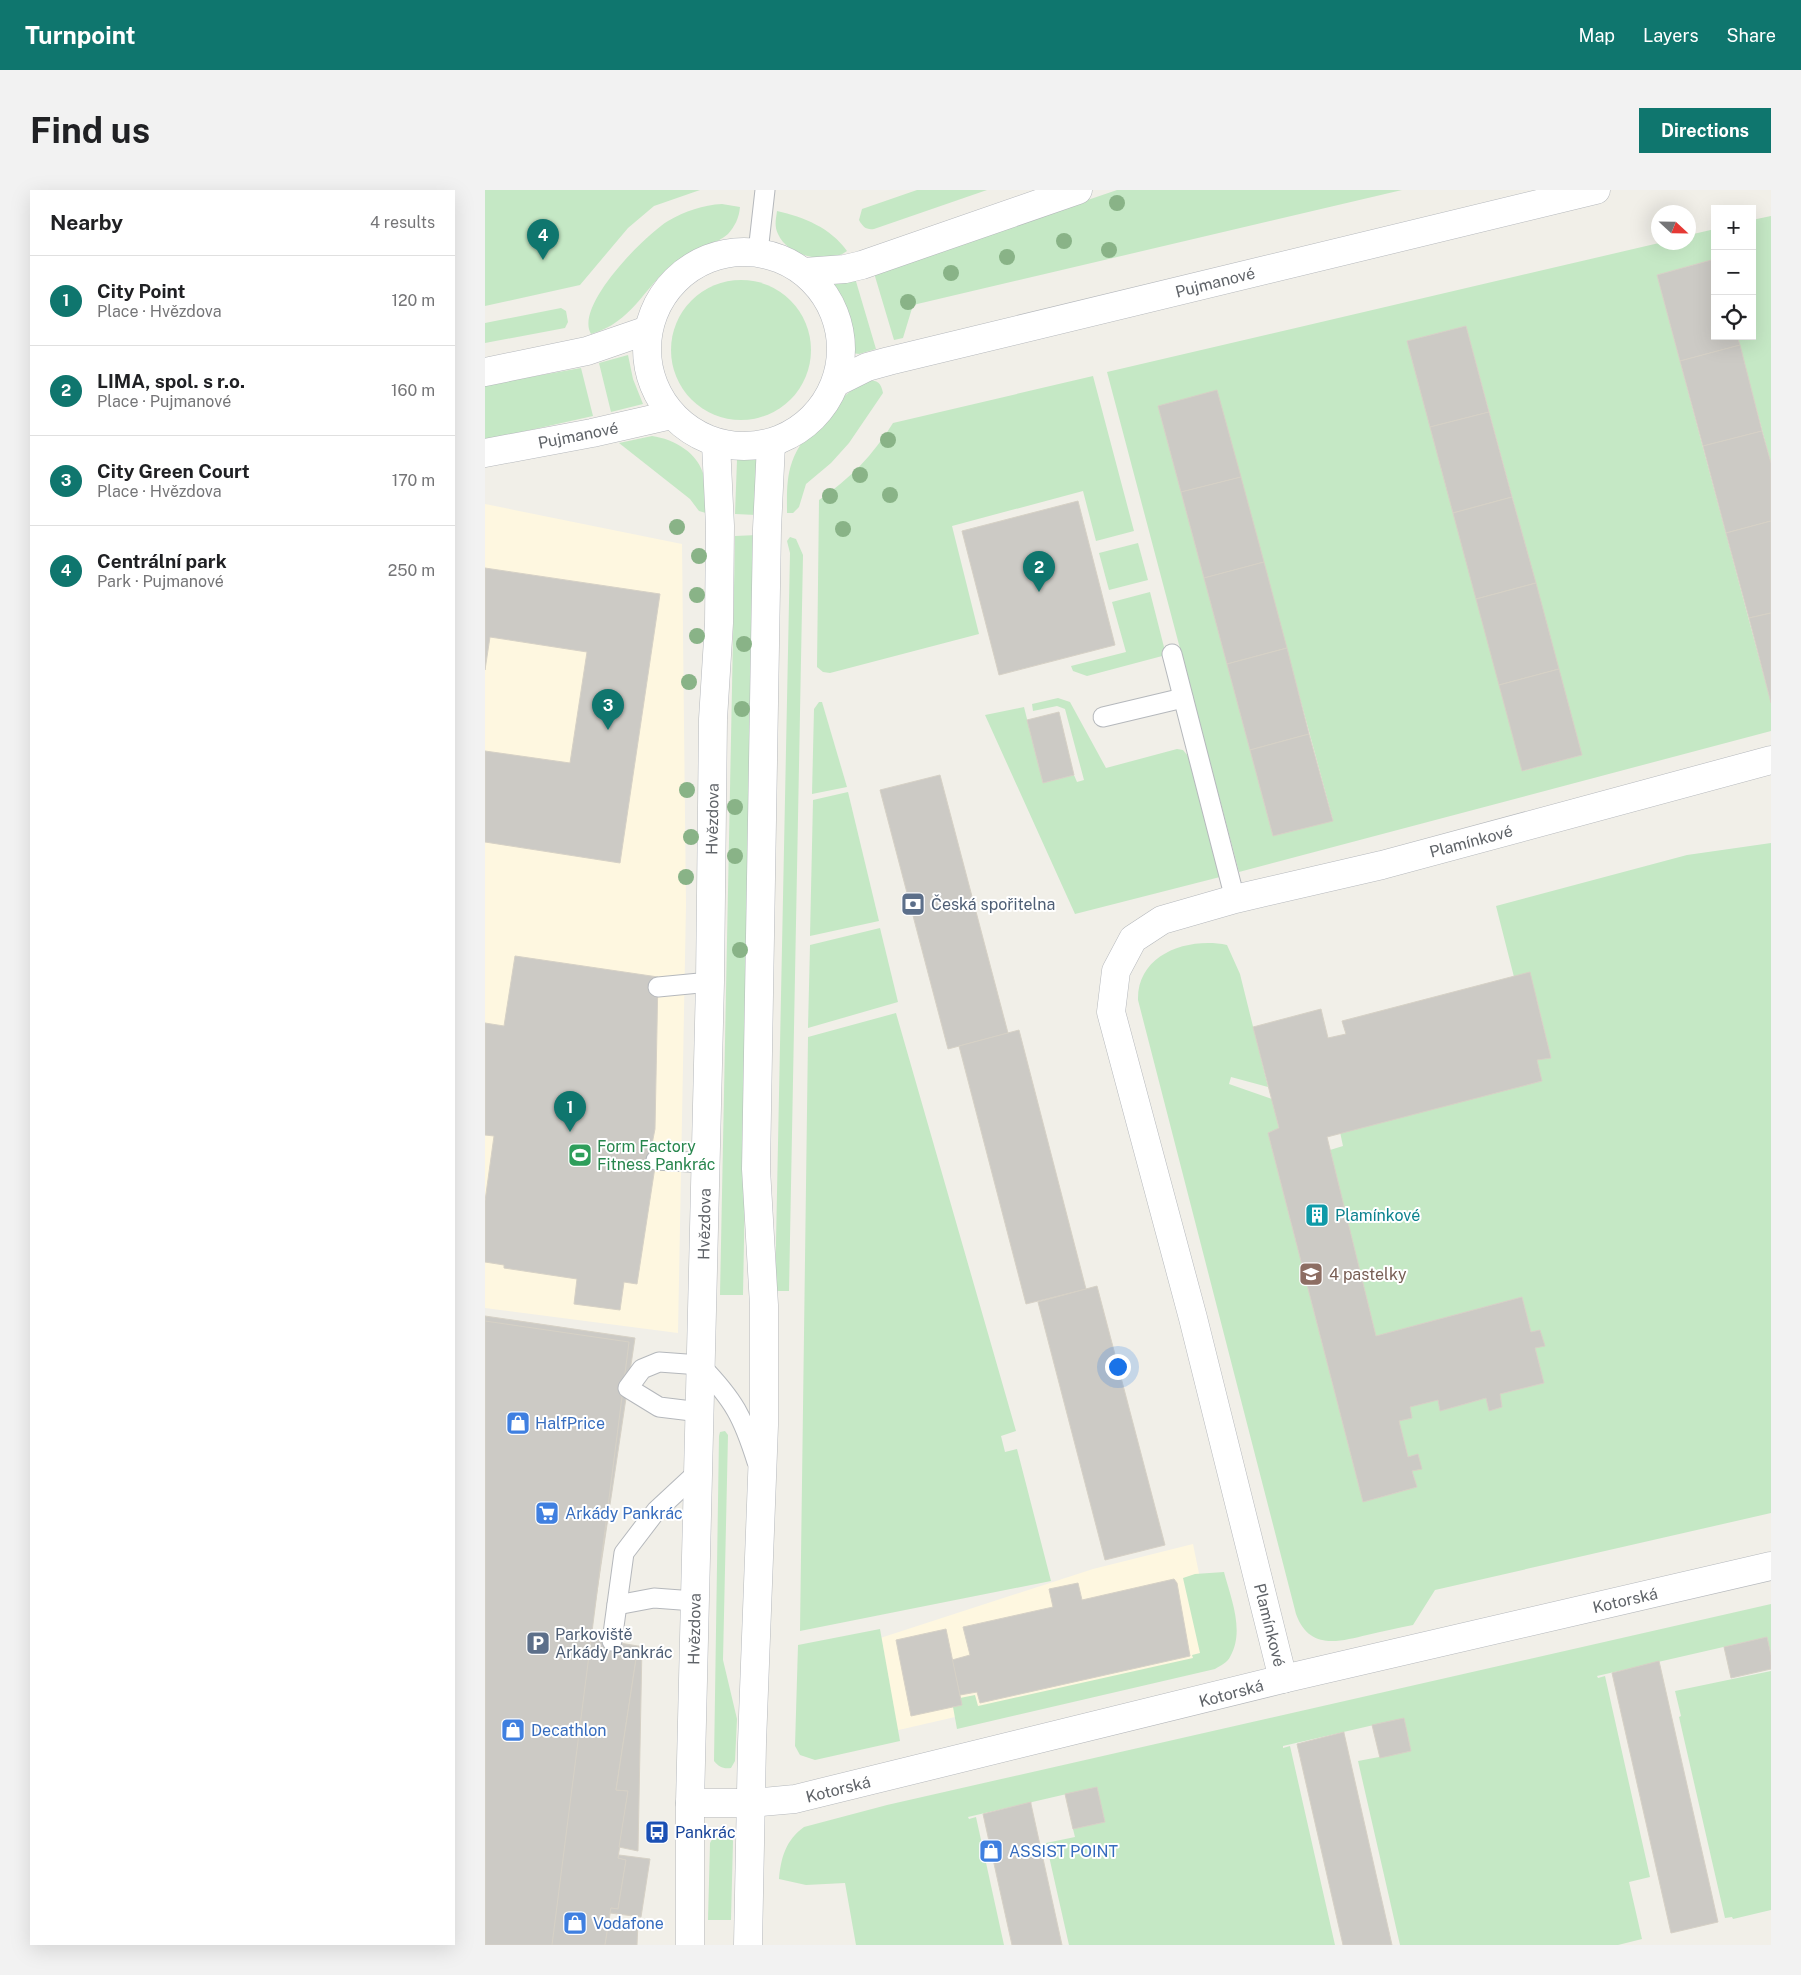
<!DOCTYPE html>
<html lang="en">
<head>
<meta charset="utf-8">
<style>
  body { margin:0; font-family:"Public Sans",sans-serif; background:#f2f2f2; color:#202124 }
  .controls { position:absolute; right:15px; top:15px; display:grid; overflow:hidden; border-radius:0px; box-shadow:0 5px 20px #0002 }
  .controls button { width:45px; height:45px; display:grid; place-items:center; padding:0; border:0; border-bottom:1px solid #e0e0e0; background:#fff; color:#202124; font:25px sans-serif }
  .compass { position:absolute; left:1166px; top:15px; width:45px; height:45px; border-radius:50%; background:#fff; box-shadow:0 5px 20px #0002; rotate:112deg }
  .you { position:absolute; left:632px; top:1176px; width:18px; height:18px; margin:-12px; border:4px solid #fff; border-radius:50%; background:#1a73e8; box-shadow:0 0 0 8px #1a73e833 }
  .badge { display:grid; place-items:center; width:32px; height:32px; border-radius:50%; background:#0f766e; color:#fff; font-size:16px; font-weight:700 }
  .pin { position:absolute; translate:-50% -41px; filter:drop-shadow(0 1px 2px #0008) }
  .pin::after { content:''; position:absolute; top:26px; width:18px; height:15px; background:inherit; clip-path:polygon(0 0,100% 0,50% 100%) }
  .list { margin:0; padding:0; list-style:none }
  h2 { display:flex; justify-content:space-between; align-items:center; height:65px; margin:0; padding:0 20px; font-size:21px }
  h2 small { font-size:16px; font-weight:400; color:#757577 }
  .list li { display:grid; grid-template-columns:32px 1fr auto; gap:15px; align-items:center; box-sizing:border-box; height:90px; padding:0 20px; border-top:1px solid #e0e0e0 }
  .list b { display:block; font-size:19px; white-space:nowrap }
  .list p { margin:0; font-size:16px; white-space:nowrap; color:#757577 }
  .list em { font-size:16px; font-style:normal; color:#757577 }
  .icon { flex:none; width:28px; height:28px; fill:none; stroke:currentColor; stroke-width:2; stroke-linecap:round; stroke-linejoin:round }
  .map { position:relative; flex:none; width:1286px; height:1755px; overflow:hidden; border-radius:0px }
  header { display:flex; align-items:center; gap:30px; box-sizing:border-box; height:70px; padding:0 25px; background:#0f766e; color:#fff }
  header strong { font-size:24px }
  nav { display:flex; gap:28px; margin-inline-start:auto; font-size:18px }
  .intro { display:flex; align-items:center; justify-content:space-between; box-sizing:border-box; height:120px; padding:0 30px }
  h1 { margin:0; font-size:35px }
  .button { padding:12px 22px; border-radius:0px; background:#0f766e; color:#fff; font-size:18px; font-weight:700 }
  main { display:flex; gap:30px; padding:0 30px }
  aside { flex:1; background:#fff; border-radius:0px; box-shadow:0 5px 20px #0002 }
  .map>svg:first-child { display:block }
</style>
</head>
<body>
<header>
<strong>Turnpoint</strong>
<nav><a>Map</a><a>Layers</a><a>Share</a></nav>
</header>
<div class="intro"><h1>Find us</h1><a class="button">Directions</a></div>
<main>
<aside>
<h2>Nearby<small>4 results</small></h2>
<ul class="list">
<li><span class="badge">1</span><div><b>City Point</b><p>Place · Hvězdova</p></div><em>120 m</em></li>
<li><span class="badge">2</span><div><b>LIMA, spol. s r.o.</b><p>Place · Pujmanové</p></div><em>160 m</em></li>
<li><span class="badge">3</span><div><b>City Green Court</b><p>Place · Hvězdova</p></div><em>170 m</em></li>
<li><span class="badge">4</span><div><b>Centrální park</b><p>Park · Pujmanové</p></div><em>250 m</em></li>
</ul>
</aside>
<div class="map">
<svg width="1286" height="1755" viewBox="0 0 1286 1755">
  <rect width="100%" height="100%" fill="#f1efe8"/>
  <g fill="#fef7e0">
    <path d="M0,314L197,354L201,715L193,1143L0,1118Z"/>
    <path d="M708,1354L731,1467L405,1542L383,1452L608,1379Z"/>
  </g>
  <g fill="#c5e8c5" fill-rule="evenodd">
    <path d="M0,0H215L169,16L143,38L95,95L0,116Z"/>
    <path d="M432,0H502L389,39C381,40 378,37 374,30L377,19Z"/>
    <path d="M632,0H917L428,115L418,148L409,150L389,83Z"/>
    <path d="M237,14L255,17C254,28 250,36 243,44C230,56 204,60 189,73C158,98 148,132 106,144C89,116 160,45 183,31C200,21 218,15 237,14Z"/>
    <path d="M292,21C319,27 346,38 362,61C343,75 303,67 293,44C289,36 291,29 292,21Z"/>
    <path d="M1286,26V273L1252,146H1267V30Z"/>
    <path d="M1230,39V69L1172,85L1286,513V541L754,682L622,182L1174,53L1204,52V45ZM981,136L1097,565L1038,581L922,151ZM732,201L848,630L788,646L673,216Z"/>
    <path d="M370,88L391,159L374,164L367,163L366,159L360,122L348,95Z"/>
    <circle cx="256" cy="160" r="70"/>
    <path d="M76,118L81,121L83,132L80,138L0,153V133Z"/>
    <path d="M143,165L148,189L158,214L126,222L114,173Z"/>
    <path d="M96,178L108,226L0,250V195Z"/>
    <path d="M608,186L649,341L611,351L598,301L467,336L494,444L345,483L338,482L332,477L334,310C365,289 388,265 408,233Z"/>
    <path d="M382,190C393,190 396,193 398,203L364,253L346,273L321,294L314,317L308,323H302C302,306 301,289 307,272C317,243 356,205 382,190Z"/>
    <path d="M167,246C189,249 214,263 219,287C221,299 220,312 221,323L214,321L205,309L134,253Z"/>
    <path d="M252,270H272L271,325L250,324Z"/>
    <path d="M272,345L258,1105H235L250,346Z"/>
    <path d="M305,347L311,349L318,365L304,1101H290L305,363L302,351Z"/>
    <path d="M653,353L663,390L624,400L614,363Z"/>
    <path d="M665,402L681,465L602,486L588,481L586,476L641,462L627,412Z"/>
    <path d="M573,508L585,512L621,578L692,559L698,560L703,566L735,687L590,724L500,525L539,517L558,593L589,585L592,592L599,590L580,519L572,516L548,521L547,514Z"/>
    <path d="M334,512H337L362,597L327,604L329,519Z"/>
    <path d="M363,602L394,731L325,746L328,610Z"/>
    <path d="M1286,653V1323L950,1400L928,1435C913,1438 898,1441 882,1445C853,1452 824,1460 811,1424L653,810C652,764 703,747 742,755L755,784L783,897L746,887L744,894L787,909L794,939L783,943L878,1312L932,1297L927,1281L936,1279L933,1264L923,1267L914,1231L927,1228L925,1217L953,1210L955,1221L1001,1208L1004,1221L1017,1217L1015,1204L1059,1193L1050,1158L1059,1155L1055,1140L1046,1142L1037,1107L891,1146L845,960L858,956L855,942L1057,891L1052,870L1066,868L1052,810L1029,787L1011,716L1202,665Z"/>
    <path d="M395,738L413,812L323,838L325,755Z"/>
    <path d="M411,823L531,1241L516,1246L520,1262L532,1259L566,1391L315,1441L323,847Z"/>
    <path d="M240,1241L243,1245L238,1470L252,1529L250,1571L246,1578C238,1579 234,1577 229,1571L234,1246L235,1242Z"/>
    <path d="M739,1382C746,1409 760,1441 745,1467C743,1472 735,1476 730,1479L472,1539L468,1517L477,1515L475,1508L490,1505L493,1516L708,1468L707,1465L715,1463L698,1388L710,1384Z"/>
    <path d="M1286,1414V1465L1282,1447L1112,1486L1113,1488L1120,1486L1165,1687L1144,1692L1157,1749L1133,1755H915L873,1571L926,1561L919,1528L798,1556V1558L805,1556L850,1755H584L561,1653L590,1647L588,1639L620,1632L612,1597L483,1627L484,1629L491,1627L519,1755H371L360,1693L321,1695L294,1689C296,1667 301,1650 319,1637L402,1615Z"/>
    <path d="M395,1439L415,1551L330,1570L315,1565L310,1556L313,1455Z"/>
    <path d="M1286,1481V1720L1248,1729L1247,1727L1240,1728L1194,1527L1196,1526L1190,1501Z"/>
    <path d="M237,1641L243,1642L248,1651L246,1730H223L225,1653L230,1644Z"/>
  </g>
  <g fill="#cccac5" stroke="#d6d1c6">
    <path d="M1230,69V146H1252L1255,155L1195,171L1172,85Z"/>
    <path d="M981,136L1004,222L945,237L922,151Z"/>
    <path d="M1255,155L1277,241L1218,256L1195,171Z"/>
    <path d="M732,200L756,287L696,302L673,216Z"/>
    <path d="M1004,222L1027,307L968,323L945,237Z"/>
    <path d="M1277,241L1286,273V331L1241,343L1218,256Z"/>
    <path d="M756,287L779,372L719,388L696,302Z"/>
    <path d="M1027,307L1051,393L991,409L968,323Z"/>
    <path d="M593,311L630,455L514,485L477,341Z"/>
    <path d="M1286,331V423L1264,428L1241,343Z"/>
    <path d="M779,372L802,458L742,474L719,388Z"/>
    <path d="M0,378L175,404L135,673L0,652V561L85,573L102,462L5,447L0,480Z"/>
    <path d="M1051,393L1074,479L1014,495L991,409Z"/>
    <path d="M1286,423V513L1264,428Z"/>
    <path d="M802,458L824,544L765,560L742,474Z"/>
    <path d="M1074,479L1097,565L1037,581L1014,495Z"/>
    <path d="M574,522L589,585L558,593L542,530Z"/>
    <path d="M824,544L848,631L788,646L765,560Z"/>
    <path d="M455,585L523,843L463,859L395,600Z"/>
    <path d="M30,766L173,787L170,939L165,964H172L152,1094L139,1092L135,1120L89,1114L92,1089L19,1078V1075L0,1072V1011L9,946L0,945V833L19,836Z"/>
    <path d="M1045,782L1066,868L1052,870L1057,891L842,947L891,1146L1037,1107L1046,1142L1055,1140L1060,1156L1050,1158L1059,1193L1015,1204L1017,1217L1004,1221L1001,1208L955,1221L953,1210L925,1217L927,1228L914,1231L923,1267L933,1264L937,1279L927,1281L932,1297L878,1312L783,943L794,938L768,837L836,819L843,848L861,844L857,831Z"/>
    <path d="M534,840L601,1099L541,1114L474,856Z"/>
    <path d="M612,1096L680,1355L620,1370L553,1112Z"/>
    <path d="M0,1126L150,1148L105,1448L153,1456L131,1600L143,1601L133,1668L141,1670L133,1719L126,1718L120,1755H0Z"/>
    <path d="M0,1131L144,1152L67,1755H0Z"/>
    <path d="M689,1389L692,1393L705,1466L495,1513L492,1502L475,1505L467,1470L485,1465L478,1437L568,1417L564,1399L593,1393L597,1410Z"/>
    <path d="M461,1439L477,1515L426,1526L411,1450Z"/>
    <path d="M1282,1447L1286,1465V1479L1246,1488L1239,1457Z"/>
    <path d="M153,1456H157L153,1661L134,1657L143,1601L131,1600Z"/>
    <path d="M1174,1471L1233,1732L1186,1743L1127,1483Z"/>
    <path d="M919,1528L926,1561L895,1568L887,1535Z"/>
    <path d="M859,1542V1543L907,1755H858L812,1554Z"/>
    <path d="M612,1597L620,1632L588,1639L580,1604Z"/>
    <path d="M546,1612V1614L577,1755H527L498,1624Z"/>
    <path d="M134,1665L165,1669L156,1727L125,1723L126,1718L133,1719L141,1670L133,1668Z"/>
    <path d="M124,1730L153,1733L152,1755H120Z"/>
  </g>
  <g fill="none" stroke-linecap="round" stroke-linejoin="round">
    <g stroke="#b5b8bc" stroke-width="21">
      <g id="service">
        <path d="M273,62L280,0"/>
        <path d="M687,464L750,709"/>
        <path d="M618,527L698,508"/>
        <path d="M173,797L225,792"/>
        <path d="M171,970L221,973"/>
        <path d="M215,1222L174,1217L143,1198L157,1179L174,1172L215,1175C249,1210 258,1227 272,1272"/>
        <path d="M132,1415L169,1408L209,1411"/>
        <path d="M127,1451L139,1363L171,1321L213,1282"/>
      </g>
    </g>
    <g stroke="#b5b8bc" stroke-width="29">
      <g id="minor">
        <path d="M319,82L360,79L377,75L593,0"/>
        <path d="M352,192L382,177L404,171L1111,0"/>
        <path d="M798,1489L708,1128L626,822L631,781L648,749L677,730L750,709L897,675L1286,570"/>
        <path d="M205,1613H265L310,1609L798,1489L1286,1376"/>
      </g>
    </g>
    <g stroke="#b5b8bc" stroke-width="29">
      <g id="tertiary">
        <circle cx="259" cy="159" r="97"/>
        <path d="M0,182L102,161L163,140"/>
        <path d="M0,263L107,243L186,225"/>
        <path d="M205,1755V1613L225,792L228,529L234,433L235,336L231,254"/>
        <path d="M263,1755L267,1553L279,1235V1115L271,979L282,339L286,254"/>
      </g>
    </g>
    <use href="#service" stroke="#fff" stroke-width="19"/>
    <use href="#minor" stroke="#fff" stroke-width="28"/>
    <use href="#tertiary" stroke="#fff" stroke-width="28"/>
  </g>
  <g fill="#89b387">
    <circle cx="632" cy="13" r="8"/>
    <circle cx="579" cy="51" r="8"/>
    <circle cx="624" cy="60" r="8"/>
    <circle cx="522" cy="67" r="8"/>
    <circle cx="466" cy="83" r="8"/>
    <circle cx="423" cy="112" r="8"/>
    <circle cx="403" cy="250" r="8"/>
    <circle cx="375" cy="285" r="8"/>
    <circle cx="405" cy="305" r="8"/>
    <circle cx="345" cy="306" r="8"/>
    <circle cx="192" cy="337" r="8"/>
    <circle cx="358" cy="339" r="8"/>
    <circle cx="214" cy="366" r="8"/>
    <circle cx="212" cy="405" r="8"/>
    <circle cx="212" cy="446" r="8"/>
    <circle cx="259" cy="454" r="8"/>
    <circle cx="204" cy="492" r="8"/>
    <circle cx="257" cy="519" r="8"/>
    <circle cx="202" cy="600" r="8"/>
    <circle cx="250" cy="617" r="8"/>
    <circle cx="206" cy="647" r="8"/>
    <circle cx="250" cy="666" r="8"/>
    <circle cx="201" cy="687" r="8"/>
    <circle cx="255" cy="760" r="8"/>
  </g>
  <defs>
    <g id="bank-square" transform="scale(1.25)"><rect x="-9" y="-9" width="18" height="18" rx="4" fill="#5c6f8a" stroke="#fff"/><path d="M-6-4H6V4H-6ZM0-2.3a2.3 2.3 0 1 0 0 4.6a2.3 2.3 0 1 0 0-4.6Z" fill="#fff"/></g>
    <g id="stadium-square" transform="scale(1.25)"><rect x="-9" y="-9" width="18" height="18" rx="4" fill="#2e9e5b" stroke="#fff"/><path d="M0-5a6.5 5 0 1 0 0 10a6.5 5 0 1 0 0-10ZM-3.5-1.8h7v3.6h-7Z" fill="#fff"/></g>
    <g id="building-square" transform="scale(1.25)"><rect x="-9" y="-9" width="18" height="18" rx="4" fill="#0f9aa8" stroke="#fff"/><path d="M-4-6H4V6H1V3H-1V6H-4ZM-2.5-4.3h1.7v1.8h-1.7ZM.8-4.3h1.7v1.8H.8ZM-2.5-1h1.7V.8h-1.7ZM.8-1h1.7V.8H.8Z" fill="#fff"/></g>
    <g id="school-square" transform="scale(1.25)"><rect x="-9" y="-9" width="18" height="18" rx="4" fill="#8d6e63" stroke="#fff"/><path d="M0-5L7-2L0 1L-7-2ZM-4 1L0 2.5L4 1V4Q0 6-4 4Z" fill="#fff"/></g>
    <g id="shop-square" transform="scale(1.25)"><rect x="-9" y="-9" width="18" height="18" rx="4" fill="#3f7fe0" stroke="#fff"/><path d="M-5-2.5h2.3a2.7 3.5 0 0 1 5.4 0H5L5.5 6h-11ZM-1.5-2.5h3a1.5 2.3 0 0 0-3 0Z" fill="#fff"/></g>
    <g id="supermarket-square" transform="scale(1.25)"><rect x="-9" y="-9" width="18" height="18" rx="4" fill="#3f7fe0" stroke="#fff"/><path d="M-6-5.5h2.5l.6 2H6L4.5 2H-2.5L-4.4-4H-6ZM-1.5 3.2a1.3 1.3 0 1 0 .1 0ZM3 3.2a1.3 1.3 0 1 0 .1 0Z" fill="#fff"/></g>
    <g id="parking-square" transform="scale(1.25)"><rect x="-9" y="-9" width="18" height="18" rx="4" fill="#5c6f8a" stroke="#fff"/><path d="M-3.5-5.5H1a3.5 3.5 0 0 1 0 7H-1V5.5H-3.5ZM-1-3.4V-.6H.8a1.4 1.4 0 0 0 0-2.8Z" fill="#fff"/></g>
    <g id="bus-square" transform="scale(1.25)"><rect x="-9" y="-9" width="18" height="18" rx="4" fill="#1a4fb4" stroke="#fff"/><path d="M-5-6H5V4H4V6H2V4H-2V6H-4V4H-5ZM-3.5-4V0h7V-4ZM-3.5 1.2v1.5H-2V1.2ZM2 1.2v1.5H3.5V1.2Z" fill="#fff"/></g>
  </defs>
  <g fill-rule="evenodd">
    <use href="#bank-square" x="428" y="714"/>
    <use href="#stadium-square" x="95" y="965"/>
    <use href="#building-square" x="832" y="1025"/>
    <use href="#school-square" x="826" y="1084"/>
    <use href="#shop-square" x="33" y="1233"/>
    <use href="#supermarket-square" x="62" y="1323"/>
    <use href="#parking-square" x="53" y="1453"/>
    <use href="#shop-square" x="28" y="1540"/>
    <use href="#bus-square" x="172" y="1642"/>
    <use href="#shop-square" x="506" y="1661"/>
    <use href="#shop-square" x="90" y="1733"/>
  </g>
  <g text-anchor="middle" stroke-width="4" stroke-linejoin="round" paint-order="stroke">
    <g font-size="16" fill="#5f6368" stroke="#fff">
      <text transform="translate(730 92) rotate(-14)" y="6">Pujmanové</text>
      <text transform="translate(93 245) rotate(-11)" y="6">Pujmanové</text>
      <text transform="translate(227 629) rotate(-89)" y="6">Hvězdova</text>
      <text transform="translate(986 651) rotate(-15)" y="6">Plamínkové</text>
      <text transform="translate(219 1034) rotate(-89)" y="6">Hvězdova</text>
      <text transform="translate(1140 1410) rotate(-13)" y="6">Kotorská</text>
      <text transform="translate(785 1435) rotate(76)" y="6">Plamínkové</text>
      <text transform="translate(209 1439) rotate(-89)" y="6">Hvězdova</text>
      <text transform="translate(746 1503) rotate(-15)" y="6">Kotorská</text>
      <text transform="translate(353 1599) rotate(-14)" y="6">Kotorská</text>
    </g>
    <g font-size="16" fill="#4e5e75" stroke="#fff" text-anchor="start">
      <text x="446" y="720">Česká spořitelna</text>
      <text x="70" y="1450">Parkoviště<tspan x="70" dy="18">Arkády Pankrác</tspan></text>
    </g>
    <g font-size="16" fill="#27864d" stroke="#fff" text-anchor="start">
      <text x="112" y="962">Form Factory<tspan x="112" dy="18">Fitness Pankrác</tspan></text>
    </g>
    <g font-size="16" fill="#0d838f" stroke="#fff" text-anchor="start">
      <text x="850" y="1031">Plamínkové</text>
    </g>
    <g font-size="16" fill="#785e54" stroke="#fff" text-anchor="start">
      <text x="844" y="1090">4 pastelky</text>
    </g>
    <g font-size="16" fill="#366cbe" stroke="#fff" text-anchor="start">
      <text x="50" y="1239">HalfPrice</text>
      <text x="80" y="1329">Arkády Pankrác</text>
      <text x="46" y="1546">Decathlon</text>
      <text x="524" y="1667">ASSIST POINT</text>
      <text x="108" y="1739">Vodafone</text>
    </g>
    <g font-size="16" fill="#164399" stroke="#fff" text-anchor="start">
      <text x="190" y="1648">Pankrác</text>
    </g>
  </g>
</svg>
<div class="controls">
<button>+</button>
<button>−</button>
<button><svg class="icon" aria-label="locate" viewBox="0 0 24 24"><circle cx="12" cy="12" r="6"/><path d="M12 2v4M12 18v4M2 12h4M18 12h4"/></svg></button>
</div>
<svg class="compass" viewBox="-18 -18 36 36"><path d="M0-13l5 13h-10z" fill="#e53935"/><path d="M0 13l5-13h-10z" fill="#757577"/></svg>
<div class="you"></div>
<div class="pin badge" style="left:85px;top:942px">1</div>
<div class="pin badge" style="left:554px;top:402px">2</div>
<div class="pin badge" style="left:123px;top:540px">3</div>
<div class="pin badge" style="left:58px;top:70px">4</div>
</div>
</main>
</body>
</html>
